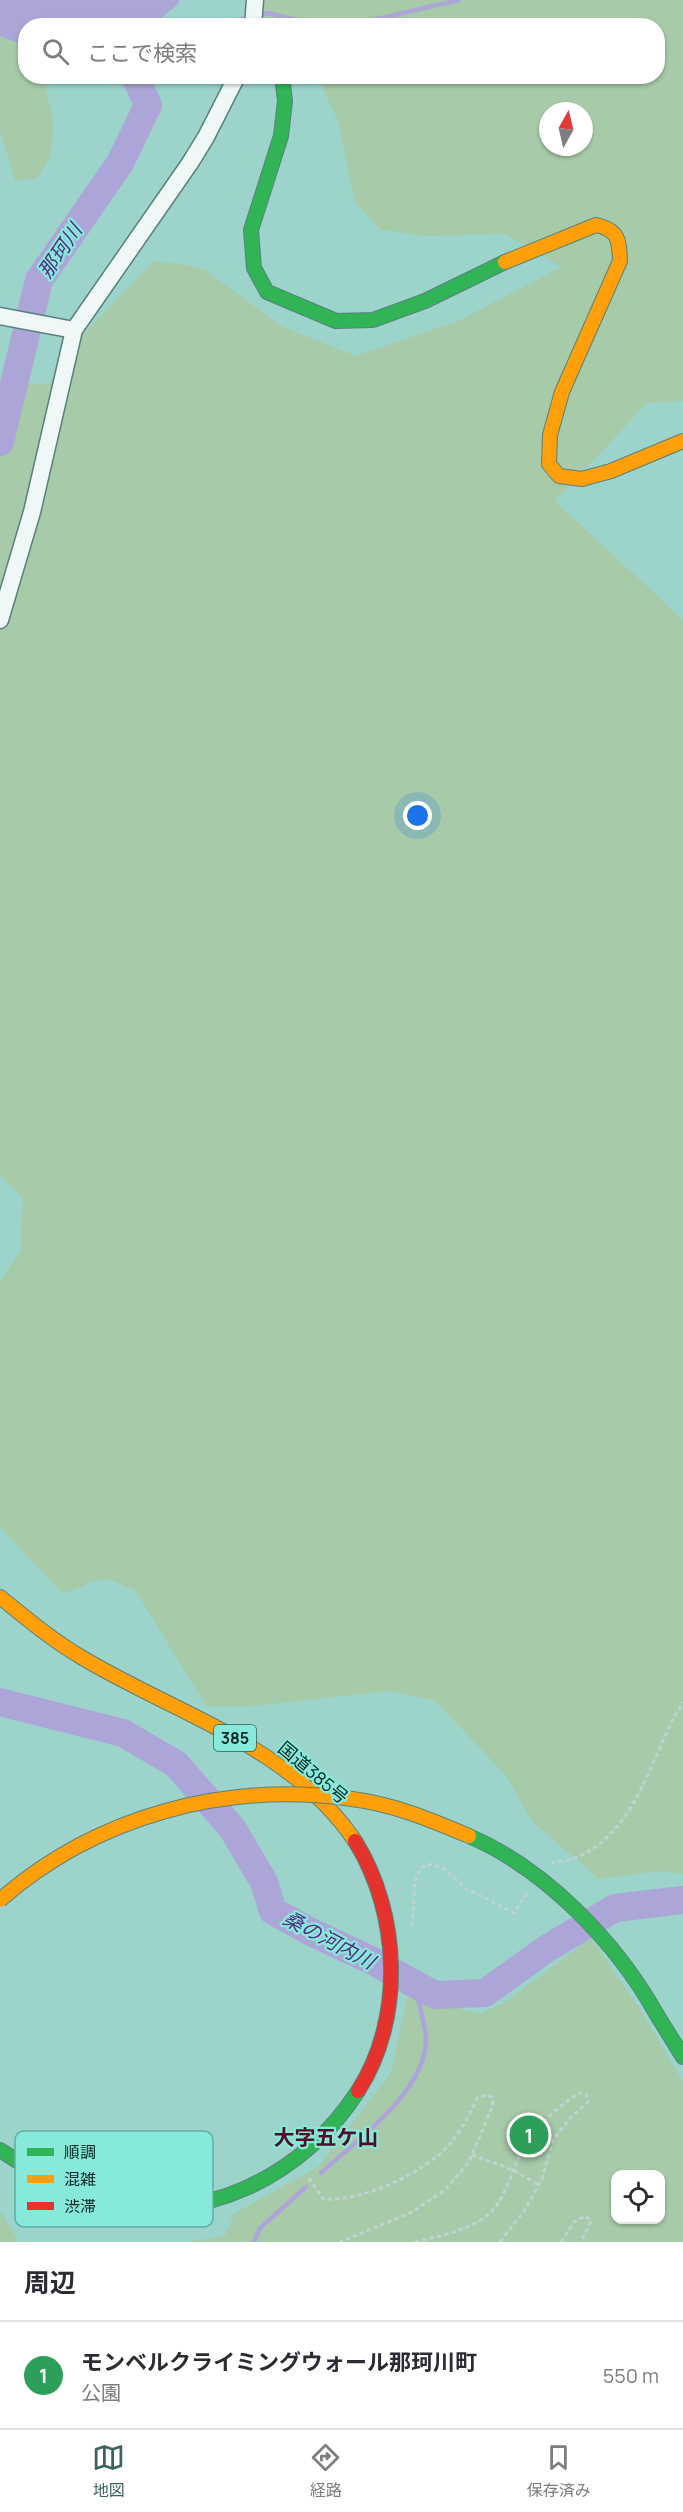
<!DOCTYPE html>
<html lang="ja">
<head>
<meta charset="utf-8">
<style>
  body { margin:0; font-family:Manrope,"Noto Sans JP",sans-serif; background:#f2f2f3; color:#2b2b33 }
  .controls { position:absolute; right:18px; bottom:18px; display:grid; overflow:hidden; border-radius:12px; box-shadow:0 2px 4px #0004 }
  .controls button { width:54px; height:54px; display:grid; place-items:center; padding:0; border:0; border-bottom:2px solid #e1e1e2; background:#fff; color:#2b2b33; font:30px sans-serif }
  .compass { position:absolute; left:539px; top:102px; width:54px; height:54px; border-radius:50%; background:#fff; box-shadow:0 2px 4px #0004; rotate:8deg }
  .you { position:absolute; left:418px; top:816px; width:21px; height:21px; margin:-15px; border:4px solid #fff; border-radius:50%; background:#1a73e8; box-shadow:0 0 0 9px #1a73e833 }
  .badge { display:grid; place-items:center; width:39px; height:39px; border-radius:50%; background:#3a635e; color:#fff; font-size:20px; font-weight:700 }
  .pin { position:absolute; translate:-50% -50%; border:3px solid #fff; box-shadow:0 2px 6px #0006 }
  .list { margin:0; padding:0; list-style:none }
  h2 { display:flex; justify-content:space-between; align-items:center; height:78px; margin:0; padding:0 24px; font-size:26px }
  h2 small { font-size:20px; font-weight:400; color:#7c7c81 }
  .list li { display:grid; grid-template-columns:39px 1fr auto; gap:18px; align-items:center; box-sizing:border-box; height:108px; padding:0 24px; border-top:2px solid #e1e1e2 }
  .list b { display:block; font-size:22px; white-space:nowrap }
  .list p { margin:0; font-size:20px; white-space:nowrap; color:#7c7c81 }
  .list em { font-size:20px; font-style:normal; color:#7c7c81 }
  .icon { flex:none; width:33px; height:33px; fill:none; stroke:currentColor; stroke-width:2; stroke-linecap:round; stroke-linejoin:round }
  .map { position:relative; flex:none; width:683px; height:2242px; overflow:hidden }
  .search { position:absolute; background:#fff; box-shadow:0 2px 4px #0004; left:18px; right:18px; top:18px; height:66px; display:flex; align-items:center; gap:15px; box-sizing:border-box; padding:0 21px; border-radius:24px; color:#7c7c81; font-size:22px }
  .sheet { height:186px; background:#fff }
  nav { display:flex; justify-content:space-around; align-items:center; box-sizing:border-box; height:84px; border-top:2px solid #e1e1e2; background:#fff; font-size:16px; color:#7c7c81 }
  nav a { display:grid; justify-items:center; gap:3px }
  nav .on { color:#3a635e }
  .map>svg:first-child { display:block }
</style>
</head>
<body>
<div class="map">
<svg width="683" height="2242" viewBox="0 0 683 2242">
  <rect width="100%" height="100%" fill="#9cd3cb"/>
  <g fill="#a7caa8" fill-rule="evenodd">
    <path d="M251,0H683V401L647,403L555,501L683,620V1874L659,1871L599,1879L532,1821L505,1774L434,1700L387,1691L245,1707H207L135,1590L108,1579L92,1582L63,1594L0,1527V1282L21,1250L23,1198L0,1175V382L49,384L83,334L154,261L183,264L205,270L281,326L356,356L458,321L562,267L505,234L427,236L381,230L355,202L338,121L318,77L658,76V26L273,25ZM548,111H584V147H548Z"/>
    <path d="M0,36L25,46L26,76L43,77L54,124L50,157L37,178L15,181L0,130Z"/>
    <path d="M591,1938L641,2011L683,2082V2242H189L227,2235L225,2230L233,2223L230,2216L319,2166L391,2073L408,1994L479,2014L507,2001ZM616,2174H660V2220H616Z"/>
    <path d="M0,2211L19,2242H0Z"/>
  </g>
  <path fill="#aca6d8" d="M0,0H179V3L153,25L26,26L25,46L0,36Z"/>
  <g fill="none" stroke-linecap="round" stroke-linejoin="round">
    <g stroke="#aca6d8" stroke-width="4.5">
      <path d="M212,26L268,13L317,25L360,23L459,0"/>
      <path d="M321,2173C357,2140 423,2094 426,2042C427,2027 417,1999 414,1983"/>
      <path d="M254,2242L260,2228L306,2187"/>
    </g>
    <g stroke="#aca6d8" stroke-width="28">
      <path d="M0,442L39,280L120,163L148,105L135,76"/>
      <path d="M0,1702L123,1733L176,1764L232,1828L264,1882L273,1911L313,1933L373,1961L435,1995L485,1993L546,1949L615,1908L683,1900"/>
    </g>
    <g stroke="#57827c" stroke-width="19">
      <g id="street">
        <path d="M253,26L255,0"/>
        <path d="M0,316L74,330"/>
        <path d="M0,620L32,512L74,330L190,163L206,137L237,76"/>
      </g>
    </g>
    <g stroke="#57827c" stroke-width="16">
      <g id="fast">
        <path d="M282,76L285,101L281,136L251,230L254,268L267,292L336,321L373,320L425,301L505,262"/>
        <path d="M657,2015L683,2057"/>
        <path d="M0,2150C31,2170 62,2190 98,2200C199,2229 304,2176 358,2091"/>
      </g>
    </g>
    <g stroke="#57827c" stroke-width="16">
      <g id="slow">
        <path d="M505,262L596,225C619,230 619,240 620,261L562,392L550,435L549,464L559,476L582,479L611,471L683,441"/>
        <path d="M0,1597C26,1618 52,1640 81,1657C174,1713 291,1746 355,1841"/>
      </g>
    </g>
    <g stroke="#57827c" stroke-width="16">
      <path id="jam" d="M355,1841C400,1913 405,2018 358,2091"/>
    </g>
    <g stroke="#c1d3d1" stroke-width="3" stroke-dasharray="4.5 3" stroke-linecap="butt">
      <path d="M551,1863C561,1861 574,1860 582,1855C640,1825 651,1753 683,1702"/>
      <path d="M412,1926L415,1882L420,1868L432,1864L445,1869L465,1888L514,1913L527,1893"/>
      <path d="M472,2155L513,2170L539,2185"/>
      <path d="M309,2178L323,2199C361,2202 422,2174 448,2146C460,2132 470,2115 477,2098L486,2095L492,2097L493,2105L469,2162L445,2190L412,2212L340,2242"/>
      <path d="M415,2242C442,2235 471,2231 492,2211C506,2197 513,2166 523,2149C536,2127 557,2107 579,2093L586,2094L588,2102L571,2117L553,2140L542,2179L524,2211L500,2242"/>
      <path d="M561,2242L575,2221L586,2216L591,2221L581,2242"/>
    </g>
    <use href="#street" stroke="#f0f8f7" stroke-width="16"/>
    <use href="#fast" stroke="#30b455" stroke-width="14"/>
    <use href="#slow" stroke="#ff9f0a" stroke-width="14"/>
    <use href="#jam" stroke="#e5322d" stroke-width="14"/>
    <g stroke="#57827c" stroke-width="16" stroke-linecap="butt">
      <path id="fast-bridge" d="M469,1836C546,1869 617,1943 657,2015"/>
    </g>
    <g stroke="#57827c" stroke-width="16" stroke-linecap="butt">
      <path id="slow-bridge" d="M0,1900C96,1816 226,1781 352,1799C393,1804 431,1820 469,1836"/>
    </g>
    <use href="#fast-bridge" stroke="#30b455" stroke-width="14"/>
    <use href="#slow-bridge" stroke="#ff9f0a" stroke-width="14"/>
  </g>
  <g text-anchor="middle" stroke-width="4.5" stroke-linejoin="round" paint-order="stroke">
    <rect fill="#86e9da" stroke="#2c615a" stroke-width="1.5" x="214" y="1725" width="42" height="26" rx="4.5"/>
    <g font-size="16" font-weight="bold" fill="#062723">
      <text x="235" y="1744">385</text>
    </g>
    <g font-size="18" fill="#062723" stroke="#86e9da">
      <text transform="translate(313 1773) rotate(40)" y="6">国道385号</text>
    </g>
    <g font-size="20" font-style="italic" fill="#562a82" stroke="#86e9da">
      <text transform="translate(60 251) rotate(-56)" y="7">那珂川</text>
      <text transform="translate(329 1940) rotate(28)" y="7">桑の河内川</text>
    </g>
    <g font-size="21" font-weight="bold" fill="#500d26" stroke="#86e9da">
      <text x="326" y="2145">大字五ケ山</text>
    </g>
  </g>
  <rect x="15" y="2131" width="198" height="96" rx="9" fill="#86e9da" stroke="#60afa3" stroke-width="1.5"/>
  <rect x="27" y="2148" width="27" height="8" fill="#30b455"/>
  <rect x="27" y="2175" width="27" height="8" fill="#ff9f0a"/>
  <rect x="27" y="2202" width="27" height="8" fill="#e5322d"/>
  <g font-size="16" fill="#062723">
    <text x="64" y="2158">順調</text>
    <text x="64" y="2185">混雑</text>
    <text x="64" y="2212">渋滞</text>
  </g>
</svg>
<div class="controls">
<button><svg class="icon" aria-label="locate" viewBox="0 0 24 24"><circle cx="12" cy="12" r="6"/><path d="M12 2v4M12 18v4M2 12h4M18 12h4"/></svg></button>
</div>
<svg class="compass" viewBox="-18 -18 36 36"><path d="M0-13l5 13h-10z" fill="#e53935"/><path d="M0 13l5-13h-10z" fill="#7c7c81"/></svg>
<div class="you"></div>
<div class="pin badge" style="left:529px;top:2135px;background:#2e9e5b">1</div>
<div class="search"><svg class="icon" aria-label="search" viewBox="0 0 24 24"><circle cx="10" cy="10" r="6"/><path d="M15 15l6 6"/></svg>ここで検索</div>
</div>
<section class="sheet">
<h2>周辺<small></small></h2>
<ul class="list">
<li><span class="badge" style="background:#2e9e5b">1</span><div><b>モンベルクライミングウォール那珂川町</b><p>公園</p></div><em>550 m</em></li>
</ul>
</section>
<nav>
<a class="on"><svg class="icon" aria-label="map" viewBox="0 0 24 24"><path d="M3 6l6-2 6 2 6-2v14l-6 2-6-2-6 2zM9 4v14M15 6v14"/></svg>地図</a>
<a><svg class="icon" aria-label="directions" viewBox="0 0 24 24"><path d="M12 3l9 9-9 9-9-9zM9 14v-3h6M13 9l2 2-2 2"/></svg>経路</a>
<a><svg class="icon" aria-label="saved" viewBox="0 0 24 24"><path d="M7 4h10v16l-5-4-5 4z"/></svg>保存済み</a>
</nav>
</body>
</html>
